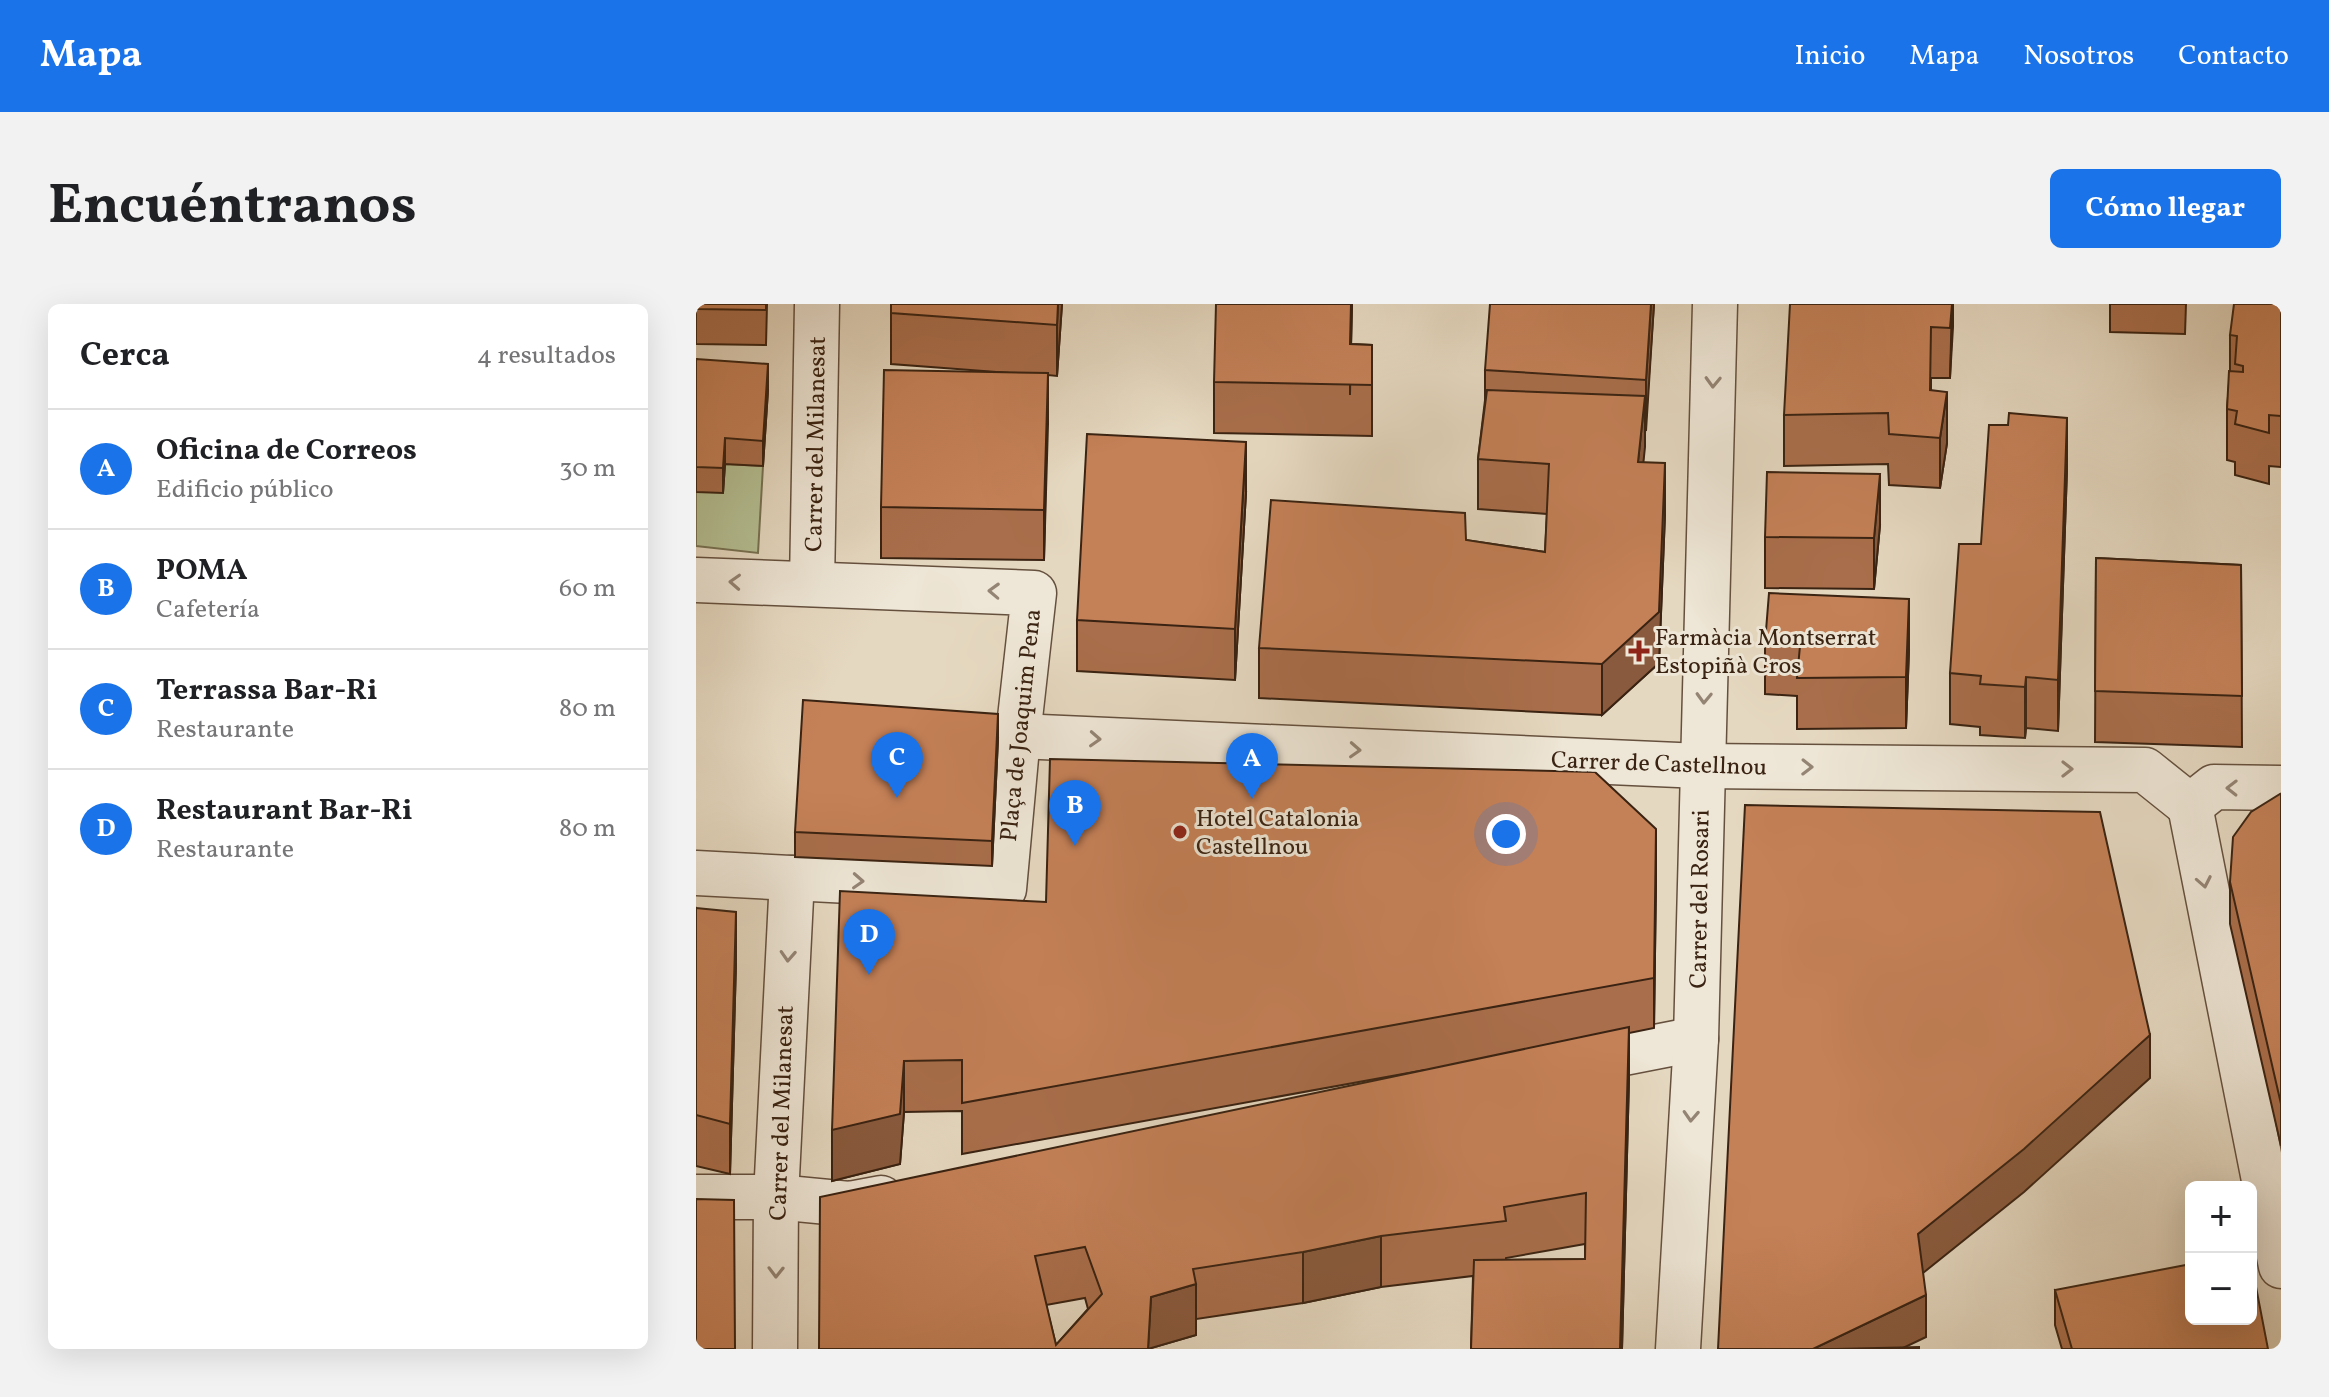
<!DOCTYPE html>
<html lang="es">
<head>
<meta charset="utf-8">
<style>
  body { margin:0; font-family:Vollkorn,serif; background:#f2f2f2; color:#202124 }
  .controls { position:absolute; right:24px; bottom:24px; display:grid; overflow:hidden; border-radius:12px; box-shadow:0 8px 32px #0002 }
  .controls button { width:72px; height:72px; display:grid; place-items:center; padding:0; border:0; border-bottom:2px solid #e0e0e0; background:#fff; color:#202124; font:40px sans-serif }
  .you { position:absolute; left:810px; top:530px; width:28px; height:28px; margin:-20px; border:6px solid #fff; border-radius:50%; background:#1a73e8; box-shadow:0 0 0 12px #1a73e833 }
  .badge { display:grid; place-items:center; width:52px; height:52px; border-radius:50%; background:#1a73e8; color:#fff; font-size:26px; font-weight:700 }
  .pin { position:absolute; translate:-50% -66px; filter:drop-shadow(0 2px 4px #0008) }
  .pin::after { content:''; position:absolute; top:42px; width:28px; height:24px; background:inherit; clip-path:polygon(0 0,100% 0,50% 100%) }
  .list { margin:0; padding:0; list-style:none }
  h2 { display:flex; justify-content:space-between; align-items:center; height:104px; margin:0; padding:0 32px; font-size:34px }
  h2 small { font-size:26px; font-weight:400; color:#757577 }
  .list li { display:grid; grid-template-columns:52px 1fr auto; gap:24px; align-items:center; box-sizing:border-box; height:120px; padding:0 32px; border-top:2px solid #e0e0e0 }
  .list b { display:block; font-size:30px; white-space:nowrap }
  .list p { margin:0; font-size:26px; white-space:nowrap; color:#757577 }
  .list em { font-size:26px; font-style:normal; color:#757577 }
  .map { position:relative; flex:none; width:1585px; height:1045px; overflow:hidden; border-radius:12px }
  header { display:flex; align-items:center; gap:48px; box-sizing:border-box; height:112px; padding:0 40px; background:#1a73e8; color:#fff }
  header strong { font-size:38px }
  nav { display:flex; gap:44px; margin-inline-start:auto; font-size:28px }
  .intro { display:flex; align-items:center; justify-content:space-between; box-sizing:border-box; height:192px; padding:0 48px }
  h1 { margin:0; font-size:56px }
  .button { padding:20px 36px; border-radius:12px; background:#1a73e8; color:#fff; font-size:28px; font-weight:700 }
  main { display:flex; gap:48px; padding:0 48px }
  aside { flex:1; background:#fff; border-radius:12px; box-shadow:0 8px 32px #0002 }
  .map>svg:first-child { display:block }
</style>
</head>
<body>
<header>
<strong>Mapa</strong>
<nav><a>Inicio</a><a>Mapa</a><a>Nosotros</a><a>Contacto</a></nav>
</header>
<div class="intro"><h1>Encuéntranos</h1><a class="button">Cómo llegar</a></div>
<main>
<aside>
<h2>Cerca<small>4 resultados</small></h2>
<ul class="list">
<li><span class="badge">A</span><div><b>Oficina de Correos</b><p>Edificio público</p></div><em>30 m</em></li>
<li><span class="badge">B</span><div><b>POMA</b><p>Cafetería</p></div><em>60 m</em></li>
<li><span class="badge">C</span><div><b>Terrassa Bar-Ri</b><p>Restaurante</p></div><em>80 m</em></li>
<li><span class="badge">D</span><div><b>Restaurant Bar-Ri</b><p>Restaurante</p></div><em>80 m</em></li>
</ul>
</aside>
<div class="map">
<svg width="1585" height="1045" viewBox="0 0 1585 1045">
  <rect width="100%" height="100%" fill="#e5d8c0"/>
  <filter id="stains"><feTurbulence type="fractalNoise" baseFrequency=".0025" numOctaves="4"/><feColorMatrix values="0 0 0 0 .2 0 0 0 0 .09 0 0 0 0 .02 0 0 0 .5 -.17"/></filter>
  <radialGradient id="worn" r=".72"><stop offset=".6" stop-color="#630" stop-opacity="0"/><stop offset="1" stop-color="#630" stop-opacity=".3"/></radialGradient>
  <path fill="#b4bf93" stroke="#777152" stroke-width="2" d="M29,160L67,162L62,249L0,242V188Z"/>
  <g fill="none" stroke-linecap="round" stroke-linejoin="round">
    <g stroke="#65503e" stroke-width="47">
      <g id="minor">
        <path d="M0,276L338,289L322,432L308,585L0,569"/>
        <path d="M116,280L121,0"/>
        <path d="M322,432L1005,462L1449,466L1494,502"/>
        <path d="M1494,502L1585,962"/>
        <path d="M1494,502L1518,483L1585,484"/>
        <path d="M872,760L1000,735"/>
        <path d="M0,893H80L153,900L185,894"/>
        <path d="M79,1045L80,893L96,574"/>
        <path d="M982,1045L1000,735L1019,0"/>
      </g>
    </g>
    <use href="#minor" stroke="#eee6d6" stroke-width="44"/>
  </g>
  <g fill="#a96e4b" stroke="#3a2312" stroke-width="2" fill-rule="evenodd">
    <path d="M0,0H71L70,41L0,40Z"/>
    <path d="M195,0H366L361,72L352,71L348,256L185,254V203L315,69L195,60Z"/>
    <path d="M656,0L655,40L676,41V132L518,129V78Z"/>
    <path d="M958,0L947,158L969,210L963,359L906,411L563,394V344L770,236L849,248L851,210L782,205V155L789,96V66Z"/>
    <path d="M1257,0L1254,74H1235V87L1251,139L1244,184L1193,181L1192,160L1088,162V111Z"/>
    <path d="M1414,0H1490L1489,30L1414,28Z"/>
    <path d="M1585,0V163L1573,162V180L1539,171V158L1531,156V105L1534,67V31Z"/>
    <path d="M0,55L72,86L67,162L29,160L27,189L0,188Z"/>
    <path d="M1371,165L1362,427L1330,424L1329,434L1284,431V423L1254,420V369Z"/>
    <path d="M550,189L539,376L381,367V316Z"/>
    <path d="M1184,221L1178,285L1069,284V233Z"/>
    <path d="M1400,254L1545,261L1546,443L1399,438Z"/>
    <path d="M1069,339L1213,346L1210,424L1101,425V392L1069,390Z"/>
    <path d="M302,435L296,562L99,553V528Z"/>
    <path d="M1585,490V842L1534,620V578Z"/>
    <path d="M960,576L958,724L933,729V774L926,1045H775L777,972L685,983L607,999L500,1015V1031L455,1044V1045H123L729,766L266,850V807L208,808L204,860L136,877V826L350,598ZM889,940V955L810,956V954ZM389,994L392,1005L360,1041L350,1001Z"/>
    <path d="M0,604L40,659L34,870L0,862Z"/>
    <path d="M1359,986L1572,1045H1366L1359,1021Z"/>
  </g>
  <g fill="#895a3d" stroke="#3a2312" stroke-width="2">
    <path d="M362,0H366L361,72V21Z"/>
    <path d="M655,0H656L654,91V40Z"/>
    <path d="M955,0H958L950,127V76Z"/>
    <path d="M1256,0H1257V23L1254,74Z"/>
    <path d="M72,60V86L67,162V137Z"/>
    <path d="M352,69V120L348,256V206Z"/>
    <path d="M1251,88V139L1244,184V134Z"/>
    <path d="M949,92V143L942,209V158Z"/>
    <path d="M1371,114V165L1362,427V376Z"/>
    <path d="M29,134V160L27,189V164Z"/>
    <path d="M550,138V189L539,376V325Z"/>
    <path d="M969,159V210L963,359L906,411V360Z"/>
    <path d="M1184,170V221L1178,285V234Z"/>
    <path d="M1213,295V346L1210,424V373Z"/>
    <path d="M1330,373V424L1329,434V383Z"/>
    <path d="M302,410V435L296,562V537Z"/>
    <path d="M960,525V576L958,724V674Z"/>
    <path d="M40,608V659L34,870V820Z"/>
    <path d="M933,723V774L926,1045H924Z"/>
    <path d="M1454,731V774L1328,888L1222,973V930Z"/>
    <path d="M208,757V808L204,860L136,877V826Z"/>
    <path d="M685,932V983L607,999V948Z"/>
    <path d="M500,980V1031L452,1045L455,993Z"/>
    <path d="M1230,991V1033L1205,1045H1117Z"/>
  </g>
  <g fill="#c48057" stroke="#3a2312" stroke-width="2" fill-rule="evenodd">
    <path d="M0,0H70V6L0,5Z"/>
    <path d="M195,0H362L361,21L195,9Z"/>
    <path d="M520,0H655L654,40L676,41V81L518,78Z"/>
    <path d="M794,0H955L950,76L789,66Z"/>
    <path d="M1094,0H1256L1254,24L1235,23L1234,86L1251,88L1244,134L1193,130L1192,109L1088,111Z"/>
    <path d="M1538,0H1585V112L1573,111V129L1539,120L1541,107L1531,105L1533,67L1547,68V62L1539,60L1541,32L1534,31Z"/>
    <path d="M0,55L72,60L67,137L29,134L27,164L0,163Z"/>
    <path d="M188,66L352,69L348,206L185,203Z"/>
    <path d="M791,86L949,92L942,158L969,159L963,308L906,360L563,344L575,196L769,209L770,236L849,248L853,160L782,155Z"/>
    <path d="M1313,109L1371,114L1362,376L1330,373L1329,383L1284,380L1285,372L1254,369L1263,240H1285L1293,121H1312Z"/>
    <path d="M391,130L550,138L539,325L381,316Z"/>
    <path d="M1071,168L1184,170L1178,234L1069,233Z"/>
    <path d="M1400,254L1545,261L1546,392L1399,387Z"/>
    <path d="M1073,289L1213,295L1210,373L1101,374L1104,342L1069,339Z"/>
    <path d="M107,396L302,410L296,537L99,528Z"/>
    <path d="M354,455L899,468L960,525L958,674L266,799V756L208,757L204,810L136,826L144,587L350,598Z"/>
    <path d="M1584,490H1585V800L1534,578L1537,533L1555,508Z"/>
    <path d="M1049,501L1404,508L1454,731L1328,845L1222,930L1230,991L1117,1045H1022Z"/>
    <path d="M0,604L40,608L34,820L0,811Z"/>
    <path d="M933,723L924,1045H775L778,956L889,955L890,889L808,903L810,917L685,932L607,948L497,965L500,980L455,993L452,1045H123L124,893ZM389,943L406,990L360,1041L339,952Z"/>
    <path d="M0,895L38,896L39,1045H0Z"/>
    <path d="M1555,957L1572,1045H1376L1359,986L1495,960V1015H1555Z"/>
    <path d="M1223,1043V1045H1140Z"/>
  </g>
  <defs><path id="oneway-chevron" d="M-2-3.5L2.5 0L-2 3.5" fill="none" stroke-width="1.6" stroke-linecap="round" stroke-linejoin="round" transform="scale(2)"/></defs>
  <g stroke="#948474">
    <use href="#oneway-chevron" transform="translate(1017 78) rotate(92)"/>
    <use href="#oneway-chevron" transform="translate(39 278) rotate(-177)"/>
    <use href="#oneway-chevron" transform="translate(298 287) rotate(-178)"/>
    <use href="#oneway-chevron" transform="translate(1008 394) rotate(92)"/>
    <use href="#oneway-chevron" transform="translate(399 435) rotate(3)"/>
    <use href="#oneway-chevron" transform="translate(659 446) rotate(3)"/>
    <use href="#oneway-chevron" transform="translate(1111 463) rotate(1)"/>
    <use href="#oneway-chevron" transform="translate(1371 465)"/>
    <use href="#oneway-chevron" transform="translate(1536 484) rotate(-179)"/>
    <use href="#oneway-chevron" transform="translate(162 577) rotate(3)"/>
    <use href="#oneway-chevron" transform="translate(1508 578) rotate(79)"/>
    <use href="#oneway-chevron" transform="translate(92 652) rotate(93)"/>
    <use href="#oneway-chevron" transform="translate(995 812) rotate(93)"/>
    <use href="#oneway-chevron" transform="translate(80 968) rotate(91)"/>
  </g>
  <g fill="#8f2418" stroke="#eee6d6" stroke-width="3">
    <path d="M939 335h8v8h8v8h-8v8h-8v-8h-8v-8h8z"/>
    <circle cx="484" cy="528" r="8"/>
  </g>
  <g text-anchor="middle" stroke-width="6" stroke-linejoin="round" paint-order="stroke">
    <g font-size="24" fill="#3a2312" stroke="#eee6d6">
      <text transform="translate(119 140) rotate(-89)" y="8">Carrer del Milanesat</text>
      <text transform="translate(324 421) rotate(-84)" y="8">Plaça de Joaquim Pena</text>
      <text transform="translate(963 459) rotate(2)" y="8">Carrer de Castellnou</text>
      <text transform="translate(1003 595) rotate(-89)" y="8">Carrer del Rosari</text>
      <text transform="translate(85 809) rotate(-88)" y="8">Carrer del Milanesat</text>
    </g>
    <g font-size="24" fill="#3a2312" stroke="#eee6d6" text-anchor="start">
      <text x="959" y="341">Farmàcia Montserrat<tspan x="959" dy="28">Estopiñà Cros</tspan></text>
      <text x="500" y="522">Hotel Catalonia<tspan x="500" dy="28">Castellnou</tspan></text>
    </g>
  </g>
  <rect width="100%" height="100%" filter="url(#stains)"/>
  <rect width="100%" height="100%" fill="url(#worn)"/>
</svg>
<div class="controls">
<button>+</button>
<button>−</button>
</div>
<div class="you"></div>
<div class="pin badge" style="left:556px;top:495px">A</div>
<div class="pin badge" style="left:379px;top:542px">B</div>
<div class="pin badge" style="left:201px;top:494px">C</div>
<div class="pin badge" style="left:173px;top:671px">D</div>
</div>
</main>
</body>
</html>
